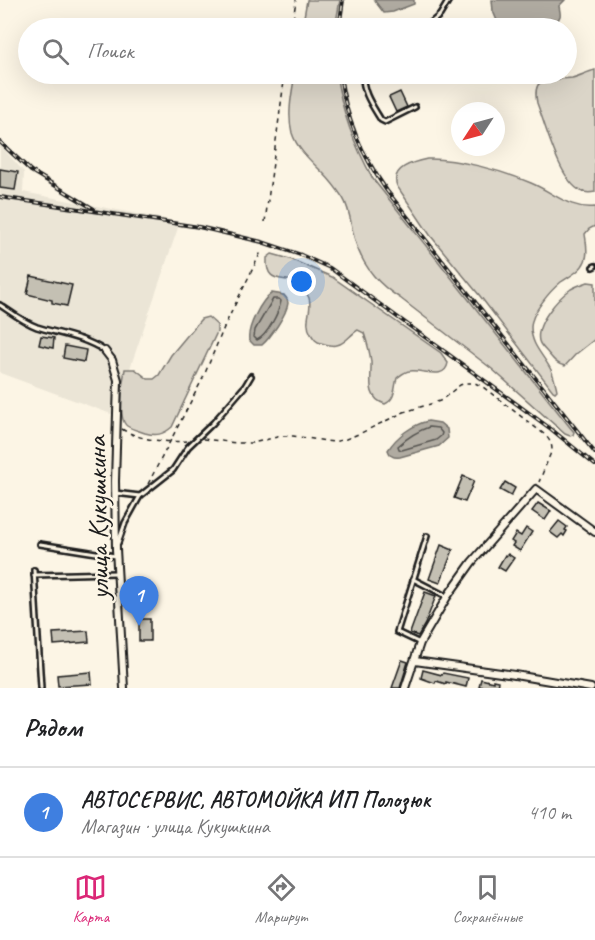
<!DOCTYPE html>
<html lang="ru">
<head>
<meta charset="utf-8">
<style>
  body { margin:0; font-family:Caveat,sans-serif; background:#f6f6f6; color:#202124 }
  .compass { position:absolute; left:451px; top:102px; width:54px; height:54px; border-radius:50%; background:#fff; box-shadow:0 6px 24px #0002; rotate:234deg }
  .you { position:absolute; left:302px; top:282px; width:21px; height:21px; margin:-15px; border:4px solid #fff; border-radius:50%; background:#1a73e8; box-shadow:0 0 0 9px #1a73e833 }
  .badge { display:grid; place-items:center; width:39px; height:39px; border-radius:50%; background:#db2777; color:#fff; font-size:20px; font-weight:700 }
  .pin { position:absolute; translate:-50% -50px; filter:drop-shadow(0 2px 3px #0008) }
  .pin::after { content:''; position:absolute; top:32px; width:21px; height:18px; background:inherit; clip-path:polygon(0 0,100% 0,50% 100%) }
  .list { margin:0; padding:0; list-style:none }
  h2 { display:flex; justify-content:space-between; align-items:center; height:78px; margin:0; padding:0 24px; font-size:26px }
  h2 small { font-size:20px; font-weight:400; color:#757577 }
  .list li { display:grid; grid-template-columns:39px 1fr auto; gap:18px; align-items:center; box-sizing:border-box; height:90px; padding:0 24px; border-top:2px solid #e0e0e0 }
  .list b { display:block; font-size:22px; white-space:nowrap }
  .list p { margin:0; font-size:20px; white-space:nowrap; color:#757577 }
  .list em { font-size:20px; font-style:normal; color:#757577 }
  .icon { flex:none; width:33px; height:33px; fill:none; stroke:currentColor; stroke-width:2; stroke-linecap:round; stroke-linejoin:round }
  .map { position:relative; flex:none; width:595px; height:688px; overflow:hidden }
  .search { position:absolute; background:#fff; box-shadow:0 6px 24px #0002; left:18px; right:18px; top:18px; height:66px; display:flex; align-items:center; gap:15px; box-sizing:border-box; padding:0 21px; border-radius:33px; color:#757577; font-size:22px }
  .sheet { height:168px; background:#fff }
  nav { display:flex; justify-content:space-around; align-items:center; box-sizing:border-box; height:84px; border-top:2px solid #e0e0e0; background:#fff; font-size:16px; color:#757577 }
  nav a { display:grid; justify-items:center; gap:3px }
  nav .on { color:#db2777 }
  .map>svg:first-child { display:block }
</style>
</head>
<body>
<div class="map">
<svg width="595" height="688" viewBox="0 0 595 688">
  <rect width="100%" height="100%" fill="#fcf5e5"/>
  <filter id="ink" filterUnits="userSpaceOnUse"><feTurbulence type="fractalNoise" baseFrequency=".0167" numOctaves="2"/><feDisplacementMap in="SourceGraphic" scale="12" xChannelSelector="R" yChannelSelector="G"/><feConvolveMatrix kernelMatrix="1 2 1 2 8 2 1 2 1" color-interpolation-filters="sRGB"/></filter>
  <g filter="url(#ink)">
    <path fill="#ebe5d6" d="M0,145L24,172L23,192L180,222L114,415L0,373Z"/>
    <g fill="#dbd5c8" stroke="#7c7872" stroke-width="1.5">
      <path d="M307,0H340L335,28H302Z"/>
      <path d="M595,70V192C590,193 585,193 581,191C560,182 545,124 537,103C531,73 551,81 572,78C580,76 587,72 595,70Z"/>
      <path d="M295,74H336C343,115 353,142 373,179L569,426L574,432L573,435L570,436L565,434L492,369L400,298C377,284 361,264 354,237C351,225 350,209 343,198C337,189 330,180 323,173C311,161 297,149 292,133C287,114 292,92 295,74Z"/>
      <path d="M427,159C456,158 503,171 531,183C553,192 570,210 595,207V226L589,229L585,234C586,242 589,253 585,261C581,271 570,276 561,282C550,291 531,313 531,327C531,347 545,356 552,372C554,378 556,384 557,390L555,392L553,391L480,296L430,235L397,186C390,168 413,162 427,159Z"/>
      <path d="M272,254L290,259L332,277L441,353L448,363C445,381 423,369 410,371C405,371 401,375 397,378C394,388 396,399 385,404C365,398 372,377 371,362C370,352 367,342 364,333L358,330C351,334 347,341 340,344C334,347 327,345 321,343C316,342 314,339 311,334C303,321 313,310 309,298C308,296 305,291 304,290C291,271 265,290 267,258Z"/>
      <path d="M588,282L595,283V339L576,354L565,366C556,364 553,359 547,352C544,349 540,345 539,341C535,324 558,298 571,289C576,286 582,284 588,282Z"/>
      <path d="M208,317L217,325V332L172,427C163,435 156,436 145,433C140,431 131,429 127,426C117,419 123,379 125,369H135L148,379H154L159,375L171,355L201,319Z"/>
    </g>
    <g fill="#b0aba1" stroke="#75726c" stroke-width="1.5">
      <path d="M374,0H414V4L393,12L384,13Z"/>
      <path d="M492,0H565L559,6C559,7 561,15 560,16C556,32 513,29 500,28L493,11Z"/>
      <path d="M272,293L284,295C286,298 288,298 288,303C287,314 270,338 262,345H254L249,340C247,328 261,300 272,293Z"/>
      <path d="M428,421L440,423L447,429L448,438L439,446L400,457C393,458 390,456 388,450C397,436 412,425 428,421Z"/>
    </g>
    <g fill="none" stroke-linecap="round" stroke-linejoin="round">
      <g stroke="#575551" stroke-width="1.5">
        <path d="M273,299H279L281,301C279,312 267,336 257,340L254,337L255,330Z"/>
        <path d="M429,427L438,428L442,433L441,436L436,440L402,450L399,449L398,446C407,438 417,431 429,427Z"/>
      </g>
    </g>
    <g fill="#c4c0b3" stroke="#1c1c1c" stroke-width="1.5">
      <path d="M400,92L407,107L396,112L389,97Z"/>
      <path d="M0,169L18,172L15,190L0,188Z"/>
      <path d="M31,276L72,285L67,306L52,303V300L27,294Z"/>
      <path d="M41,336L54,338L53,348L39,345Z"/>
      <path d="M65,346L86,350L84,362L63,358Z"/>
      <path d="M463,476L474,481L465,502L454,498Z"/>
      <path d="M505,482L515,488L511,496L500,490Z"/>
      <path d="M538,503L551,511L545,520L532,511Z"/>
      <path d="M559,521L567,527L565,530L567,531L564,536L562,534L558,538L550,532Z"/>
      <path d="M526,528L532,532L520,551L512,546L514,543L511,541L516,533L521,536Z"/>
      <path d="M441,545L453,550L440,583L429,579Z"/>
      <path d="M508,554L514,558L505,571L498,567L505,555L506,556Z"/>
      <path d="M425,592L436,596L425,624L418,636L410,633Z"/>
      <rect x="139" y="619" width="11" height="22"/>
      <path d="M88,631L89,642L54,645L53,633Z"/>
      <path d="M402,660L408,662L400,688H392Z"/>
      <path d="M423,670L442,675L443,673L468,678L466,687L446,682V684L436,681L435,683L421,678Z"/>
      <path d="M91,672L92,684L58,686L57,675Z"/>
      <path d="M481,679L493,682V680L498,681L497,688H486L479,686Z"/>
    </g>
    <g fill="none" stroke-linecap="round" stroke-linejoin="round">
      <g stroke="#1c1c1c" stroke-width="8">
        <g id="lane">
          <path d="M425,28L440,15L449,0"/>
          <path d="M363,74C362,92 372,105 381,120L385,122L415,107"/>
          <path d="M593,267L595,266"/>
          <path d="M0,305C12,313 23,322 37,327C60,334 84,337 105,351"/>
          <path d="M115,493L140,496"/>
          <path d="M118,543L125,523L140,496L173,470L188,447L213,423L245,386L251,376"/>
          <path d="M40,544L115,556"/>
          <path d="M34,570L41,688"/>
          <path d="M34,575L116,573"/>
          <path d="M413,579L446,596"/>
          <path d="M418,642L397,632L427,536"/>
        </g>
      </g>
      <g stroke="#1c1c1c" stroke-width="10">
        <g id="street">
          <path d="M105,351L112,360L118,380L115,481L116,549L124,688"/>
          <path d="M415,661L515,675L591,688"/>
          <path d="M405,688L420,643L447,597L472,562L536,489L595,532"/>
        </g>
      </g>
      <g stroke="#1c1c1c" stroke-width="1.5" stroke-dasharray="4.5 4.5" stroke-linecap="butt">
        <path d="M292,28L296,0"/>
        <path d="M265,222L285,74"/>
        <path d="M122,429C139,440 167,443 187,441"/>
        <path d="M203,439L237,443H253L281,436H293L333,442L346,439L361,433L404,412L440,401L460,385L466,383H475L483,387L544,434C549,439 552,443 552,450L539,482"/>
        <path d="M148,484L203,378L225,325L262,250"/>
      </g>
      <use href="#lane" stroke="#fcf5e5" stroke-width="3"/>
      <use href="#street" stroke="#fcf5e5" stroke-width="6"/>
      <g stroke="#1c1c1c" stroke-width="4">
        <g id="rail">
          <path d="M339,28L343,0"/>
          <path d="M340,74C346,120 361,153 387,191L595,453"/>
          <path d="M0,142L31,171L94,209"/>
          <path d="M0,197L199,227L262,242L301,255L330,268L551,429L595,465"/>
        </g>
      </g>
      <use href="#rail" stroke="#fcf5e5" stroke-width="1.5" stroke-dasharray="4.5" stroke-linecap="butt"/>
    </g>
  </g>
  <g text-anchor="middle" stroke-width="5" stroke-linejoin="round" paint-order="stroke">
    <g font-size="28" fill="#1c1c1c" stroke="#fcf5e5">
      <text transform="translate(97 518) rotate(-91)" y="10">улица Кукушкина</text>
    </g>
  </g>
</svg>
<svg class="compass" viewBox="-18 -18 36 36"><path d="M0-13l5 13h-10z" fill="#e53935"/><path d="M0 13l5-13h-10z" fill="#757577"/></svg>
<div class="you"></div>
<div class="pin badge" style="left:139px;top:626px;background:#3f7fe0">1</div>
<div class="search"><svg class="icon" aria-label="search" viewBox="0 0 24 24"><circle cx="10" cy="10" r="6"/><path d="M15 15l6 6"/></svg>Поиск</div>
</div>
<section class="sheet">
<h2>Рядом<small></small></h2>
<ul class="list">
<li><span class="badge" style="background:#3f7fe0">1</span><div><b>АВТОСЕРВИС, АВТОМОЙКА ИП Полозюк</b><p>Магазин · улица Кукушкина</p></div><em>410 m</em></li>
</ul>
</section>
<nav>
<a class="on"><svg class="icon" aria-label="map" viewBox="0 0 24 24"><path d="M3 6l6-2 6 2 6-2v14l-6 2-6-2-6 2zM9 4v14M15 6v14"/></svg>Карта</a>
<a><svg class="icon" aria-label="directions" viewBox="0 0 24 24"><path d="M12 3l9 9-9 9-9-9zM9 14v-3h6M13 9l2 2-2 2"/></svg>Маршрут</a>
<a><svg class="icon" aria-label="saved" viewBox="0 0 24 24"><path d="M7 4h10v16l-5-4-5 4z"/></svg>Сохранённые</a>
</nav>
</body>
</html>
